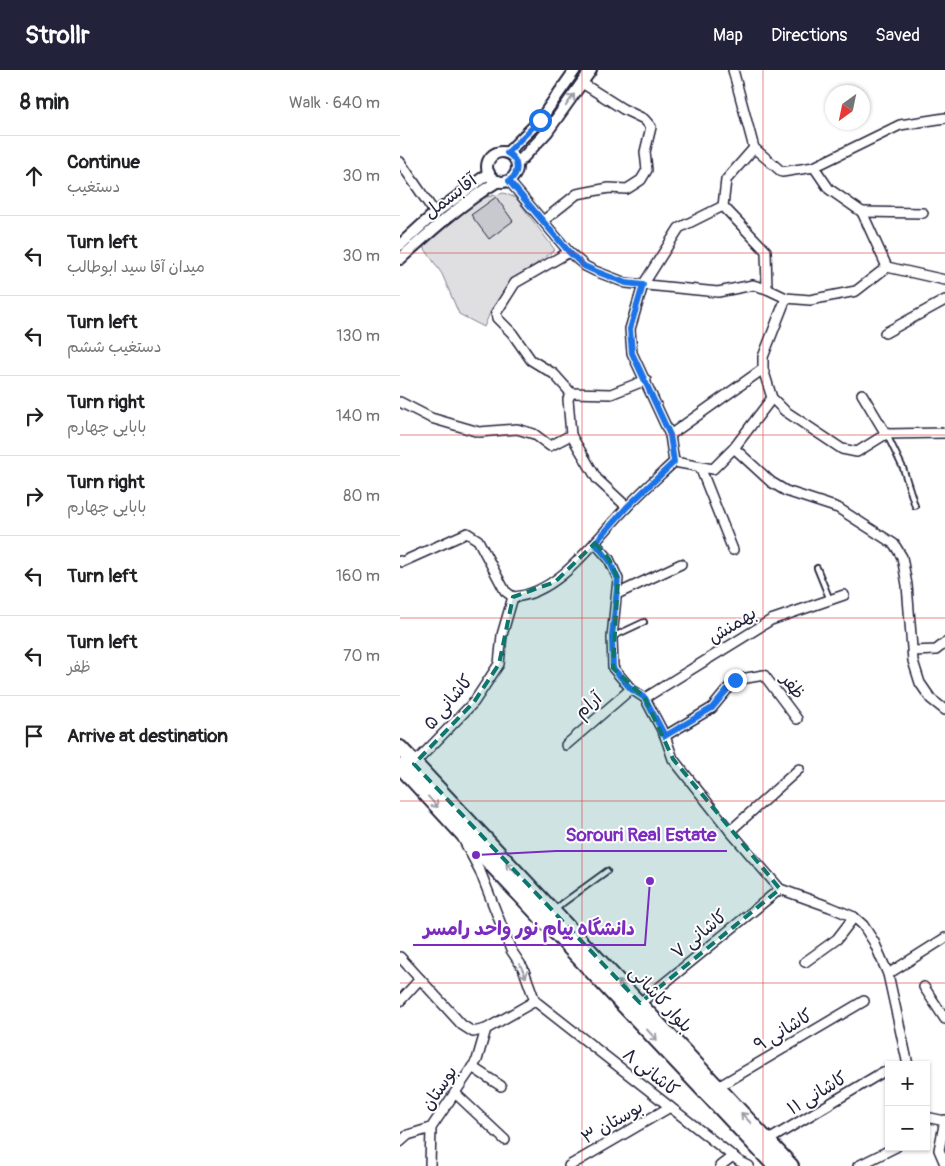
<!DOCTYPE html>
<html lang="en">
<head>
<meta charset="utf-8">
<style>
  body { margin:0; font-family:Pangolin,"Playpen Sans Arabic",sans-serif; background:#f6f6f6; color:#202124 }
  .controls { position:absolute; right:15px; bottom:15px; display:grid; overflow:hidden; border-radius:0px; box-shadow:0 1px 4px #0004 }
  .controls button { width:45px; height:45px; display:grid; place-items:center; padding:0; border:0; border-bottom:1px solid #e0e0e0; background:#fff; color:#202124; font:25px sans-serif }
  .compass { position:absolute; left:425px; top:15px; width:45px; height:45px; border-radius:50%; background:#fff; box-shadow:0 1px 4px #0004; rotate:213deg }
  .stop { position:absolute; width:15px; height:15px; margin:-11px; border:4px solid #1a73e8; border-radius:50%; background:#fff }
  .stop.end { background:#1a73e8; border-color:#fff; box-shadow:0 1px 5px #0008 }
  .list { margin:0; padding:0; list-style:none }
  h2 { display:flex; justify-content:space-between; align-items:center; height:65px; margin:0; padding:0 20px; font-size:21px }
  h2 small { font-size:16px; font-weight:400; color:#757577 }
  .list li { display:grid; grid-template-columns:32px 1fr auto; gap:15px; align-items:center; box-sizing:border-box; height:80px; padding:0 20px; border-top:1px solid #e0e0e0 }
  .list b { display:block; font-size:19px; white-space:nowrap }
  .list p { margin:0; font-size:16px; white-space:nowrap; color:#757577 }
  .list em { font-size:16px; font-style:normal; color:#757577 }
  .icon { flex:none; width:28px; height:28px; fill:none; stroke:currentColor; stroke-width:2; stroke-linecap:round; stroke-linejoin:round }
  .map { position:relative; flex:none; width:545px; height:1096px; overflow:hidden }
  header { display:flex; align-items:center; gap:30px; box-sizing:border-box; height:70px; padding:0 25px; background:#22223b; color:#fff }
  header strong { font-size:24px }
  nav { display:flex; gap:28px; margin-inline-start:auto; font-size:18px }
  main { display:flex }
  aside { flex:1; background:#fff }
  .map>svg:first-child { display:block }
</style>
</head>
<body>
<header>
<strong>Strollr</strong>
<nav><a>Map</a><a>Directions</a><a>Saved</a></nav>
</header>
<main>
<aside>
<h2>8 min<small>Walk · 640 m</small></h2>
<ul class="list">
<li><svg class="icon" aria-label="ahead" viewBox="0 0 24 24"><path d="M12 20V5M6 11l6-6 6 6"/></svg><div><b>Continue</b><p>دستغیب</p></div><em>30 m</em></li>
<li><svg class="icon" aria-label="left" viewBox="0 0 24 24"><path d="M17 20v-9H6M10 6l-5 5 5 5"/></svg><div><b>Turn left</b><p>میدان آقا سید ابوطالب</p></div><em>30 m</em></li>
<li><svg class="icon" aria-label="left" viewBox="0 0 24 24"><path d="M17 20v-9H6M10 6l-5 5 5 5"/></svg><div><b>Turn left</b><p>دستغیب ششم</p></div><em>130 m</em></li>
<li><svg class="icon" aria-label="right" viewBox="0 0 24 24"><path d="M7 20v-9h11M14 6l5 5-5 5"/></svg><div><b>Turn right</b><p>بابایی چهارم</p></div><em>140 m</em></li>
<li><svg class="icon" aria-label="right" viewBox="0 0 24 24"><path d="M7 20v-9h11M14 6l5 5-5 5"/></svg><div><b>Turn right</b><p>بابایی چهارم</p></div><em>80 m</em></li>
<li><svg class="icon" aria-label="left" viewBox="0 0 24 24"><path d="M17 20v-9H6M10 6l-5 5 5 5"/></svg><div><b>Turn left</b></div><em>160 m</em></li>
<li><svg class="icon" aria-label="left" viewBox="0 0 24 24"><path d="M17 20v-9H6M10 6l-5 5 5 5"/></svg><div><b>Turn left</b><p>ظفر</p></div><em>70 m</em></li>
<li><svg class="icon" aria-label="arrive" viewBox="0 0 24 24"><path d="M6 21V4h12l-3 4 3 4H6"/></svg><div><b>Arrive at destination</b></div></li>
</ul>
</aside>
<div class="map">
<svg width="545" height="1096" viewBox="0 0 545 1096">
  <rect width="100%" height="100%" fill="#fff"/>
  <filter id="ink" filterUnits="userSpaceOnUse"><feTurbulence type="fractalNoise" baseFrequency=".02" numOctaves="2"/><feDisplacementMap in="SourceGraphic" scale="10" xChannelSelector="R" yChannelSelector="G"/><feConvolveMatrix kernelMatrix="1 2 1 2 8 2 1 2 1" color-interpolation-filters="sRGB"/></filter>
  <g filter="url(#ink)">
    <path fill="#dfdfe2" stroke="#80808e" d="M104,123L116,128L155,180L117,208L92,238L84,257L59,244L42,204L23,176L51,146L82,128Z"/>
    <path fill="#c8c8cf" stroke="#22223b" d="M96,127L113,151L89,169L71,145Z"/>
    <g fill="none" stroke-linecap="round" stroke-linejoin="round">
      <g stroke="#22223b" stroke-width="8">
        <g id="service">
          <path d="M487,365L503,398L515,436"/>
          <path d="M417,498L430,530"/>
          <path d="M212,567L244,552"/>
          <path d="M154,841L163,833L207,801"/>
        </g>
      </g>
      <g stroke="#22223b" stroke-width="12">
        <g id="minor">
          <path d="M333,0L354,78L382,102L414,97L429,119L462,142"/>
          <path d="M354,78L326,110L323,136L366,181L367,219"/>
          <path d="M0,92L35,143"/>
          <path d="M414,97L500,55L545,48"/>
          <path d="M109,111L169,182L185,196L195,201L226,213L318,222L353,215L367,219L386,228L410,230L456,221L487,197L545,210"/>
          <path d="M462,142L523,143"/>
          <path d="M462,142L487,197"/>
          <path d="M143,151L177,124L209,118L227,119L241,110L247,100L245,82L251,57L244,49L223,39L182,13"/>
          <path d="M169,182L115,213L96,243L97,248L112,263L131,290L154,304L171,323"/>
          <path d="M386,228L363,287V299L372,328L385,341L442,379L457,382L486,364L545,363"/>
          <path d="M485,263L545,230"/>
          <path d="M171,323L168,329L171,365L197,409L227,437"/>
          <path d="M171,323L211,324L246,310"/>
          <path d="M462,324L486,364"/>
          <path d="M0,332L31,348L79,362L117,359L134,364L150,376L171,365"/>
          <path d="M270,365L363,299"/>
          <path d="M334,378L371,412L386,421L438,438L494,474L502,487L507,515L513,591L520,613L531,629L545,640"/>
          <path d="M274,392L313,399L334,378L372,328"/>
          <path d="M300,397L333,480"/>
          <path d="M195,473L209,489L218,509L212,567L213,598L231,619L245,628L265,666L273,689L330,761L380,819L430,837L454,847L463,855L474,872L488,904L508,995"/>
          <path d="M0,491L2,492L67,463L78,470L105,521L113,527C160,524 196,468 227,437C242,421 258,407 274,392L270,365L232,283L230,259L243,215L279,158L323,136"/>
          <path d="M217,524L281,494"/>
          <path d="M513,581L536,580L545,573"/>
          <path d="M245,628L371,550L444,525"/>
          <path d="M265,666L312,638L335,610L364,605L397,649"/>
          <path d="M166,675L231,619"/>
          <path d="M14,694L74,632L99,594L102,565L113,527"/>
          <path d="M330,761L399,699"/>
          <path d="M62,767L80,801L111,880L123,898L135,931"/>
          <path d="M0,887L62,955L73,962L86,959L135,931"/>
          <path d="M405,892L437,869L454,847"/>
          <path d="M488,904L545,868"/>
          <path d="M524,917L545,949"/>
          <path d="M0,931L20,909"/>
          <path d="M135,931L339,1091L349,1096"/>
          <path d="M240,933L380,819"/>
          <path d="M72,997L101,1016"/>
          <path d="M318,1017L464,931"/>
          <path d="M55,1023L105,1070"/>
          <path d="M526,1047L545,1051"/>
          <path d="M545,1050L539,1080L545,1094"/>
          <path d="M367,1071L483,1002"/>
          <path d="M0,1072L8,1065L31,1058"/>
          <path d="M30,1096L31,1058L77,990L86,959"/>
          <path d="M169,1096L270,1037"/>
          <path d="M320,1096L333,1086"/>
          <path d="M458,1096L496,1077"/>
        </g>
      </g>
      <g stroke="#22223b" stroke-width="14">
        <g id="tertiary">
          <circle cx="102" cy="97" r="15"/>
          <path d="M107,83L140,50L175,0"/>
          <path d="M117,94L147,62L191,0"/>
          <path d="M0,175L35,143L89,103"/>
          <path d="M0,189C32,160 61,134 98,111"/>
        </g>
      </g>
      <g stroke="#22223b" stroke-width="18">
        <g id="primary">
          <path d="M0,678L391,1096"/>
          <path d="M0,696L60,761L375,1096"/>
        </g>
      </g>
      <use href="#service" stroke="#fff" stroke-width="4.5"/>
      <use href="#minor" stroke="#fff" stroke-width="9"/>
      <use href="#tertiary" stroke="#fff" stroke-width="10"/>
      <use href="#primary" stroke="#fff" stroke-width="14"/>
    </g>
    <defs><path id="oneway-shaft" d="M-6 0H5M1.5-3L5.5 0L1.5 3" fill="none" stroke-width="1.6" stroke-linecap="round" stroke-linejoin="round" transform="scale(1.25)"/></defs>
    <g stroke="#9c9ca7">
      <use href="#oneway-shaft" transform="translate(170 30) rotate(-55)"/>
      <use href="#oneway-shaft" transform="translate(33 732) rotate(48)"/>
      <use href="#oneway-shaft" transform="translate(111 798) rotate(-133)"/>
      <use href="#oneway-shaft" transform="translate(123 901) rotate(66)"/>
      <use href="#oneway-shaft" transform="translate(223 916) rotate(-133)"/>
      <use href="#oneway-shaft" transform="translate(252 965) rotate(47)"/>
      <use href="#oneway-shaft" transform="translate(346 1048) rotate(-133)"/>
    </g>
  </g>
  <g fill="none" stroke-linecap="round" stroke-linejoin="round" filter="url(#ink)">
    <path stroke="#1a73e8" stroke-width="6" d="M140,50L107,83C119,90 120,103 109,111L169,182L184,196L195,201L226,213L243,215L230,259L232,283L270,365L274,392L227,437L195,473L209,490L218,509L212,567L213,598L231,619L245,628L265,666L312,638L335,610"/>
  </g>
  <path fill="#0f766e" fill-opacity="0.2" stroke="#0f766e" stroke-width="4" stroke-dasharray="10 6" stroke-linejoin="round" d="M195,473L209,489L218,509L213,598L245,628L273,689L380,819L240,933L14,694L74,632L99,594L113,527L155,512Z"/>
  <path fill="none" stroke="#d62828" stroke-width="1" stroke-opacity="0.55" d="M182,0V1096M363,0V1096M0,183H545M0,365H545M0,548H545M0,731H545M0,913H545"/>
  <g text-anchor="middle" stroke-width="4" stroke-linejoin="round" paint-order="stroke">
    <g font-size="18" fill="#22223b" stroke="#fff">
      <text transform="translate(50 126) rotate(-37)" y="6">آقابسمل</text>
      <text transform="translate(332 555) rotate(-32)" y="6">بهمنش</text>
      <text transform="translate(393 616) rotate(53)" y="6">ظفر</text>
      <text transform="translate(48 632) rotate(-50)" y="6">کاشانی ۵</text>
      <text transform="translate(188 635) rotate(-41)" y="6">آرام</text>
      <text transform="translate(299 864) rotate(-39)" y="6">کاشانی ۷</text>
      <text transform="translate(261 929) rotate(47)" y="6">بلوار کاشانی</text>
      <text transform="translate(383 960) rotate(-31)" y="6">کاشانی ۹</text>
      <text transform="translate(251 1002) rotate(38)" y="6">کاشانی ۸</text>
      <text transform="translate(39 1018) rotate(-56)" y="6">بوستان</text>
      <text transform="translate(417 1023) rotate(-31)" y="6">کاشانی ۱۱</text>
      <text transform="translate(212 1052) rotate(-30)" y="6">بوستان ۳</text>
    </g>
  </g>
  <path fill="none" stroke="#7b2cbf" stroke-width="2" d="M76 785L156 781H327M250 811L245 875H13"/>
  <g fill="#7b2cbf" stroke="#fff" stroke-width="2">
    <circle cx="76" cy="785" r="5"/>
    <circle cx="250" cy="811" r="5"/>
  </g>
  <g font-size="19" text-anchor="middle" font-weight="bold" fill="#7b2cbf" stroke="#fff" stroke-width="4" stroke-linejoin="round" paint-order="stroke">
    <text x="241" y="771">Sorouri Real Estate</text>
    <text x="129" y="865">دانشگاه پیام نور واحد رامسر</text>
  </g>
</svg>
<div class="controls">
<button>+</button>
<button>−</button>
</div>
<svg class="compass" viewBox="-18 -18 36 36"><path d="M0-13l5 13h-10z" fill="#e53935"/><path d="M0 13l5-13h-10z" fill="#757577"/></svg>
<div class="stop" style="left:140px;top:50px"></div>
<div class="stop end" style="left:335px;top:610px"></div>
</div>
</main>
</body>
</html>
